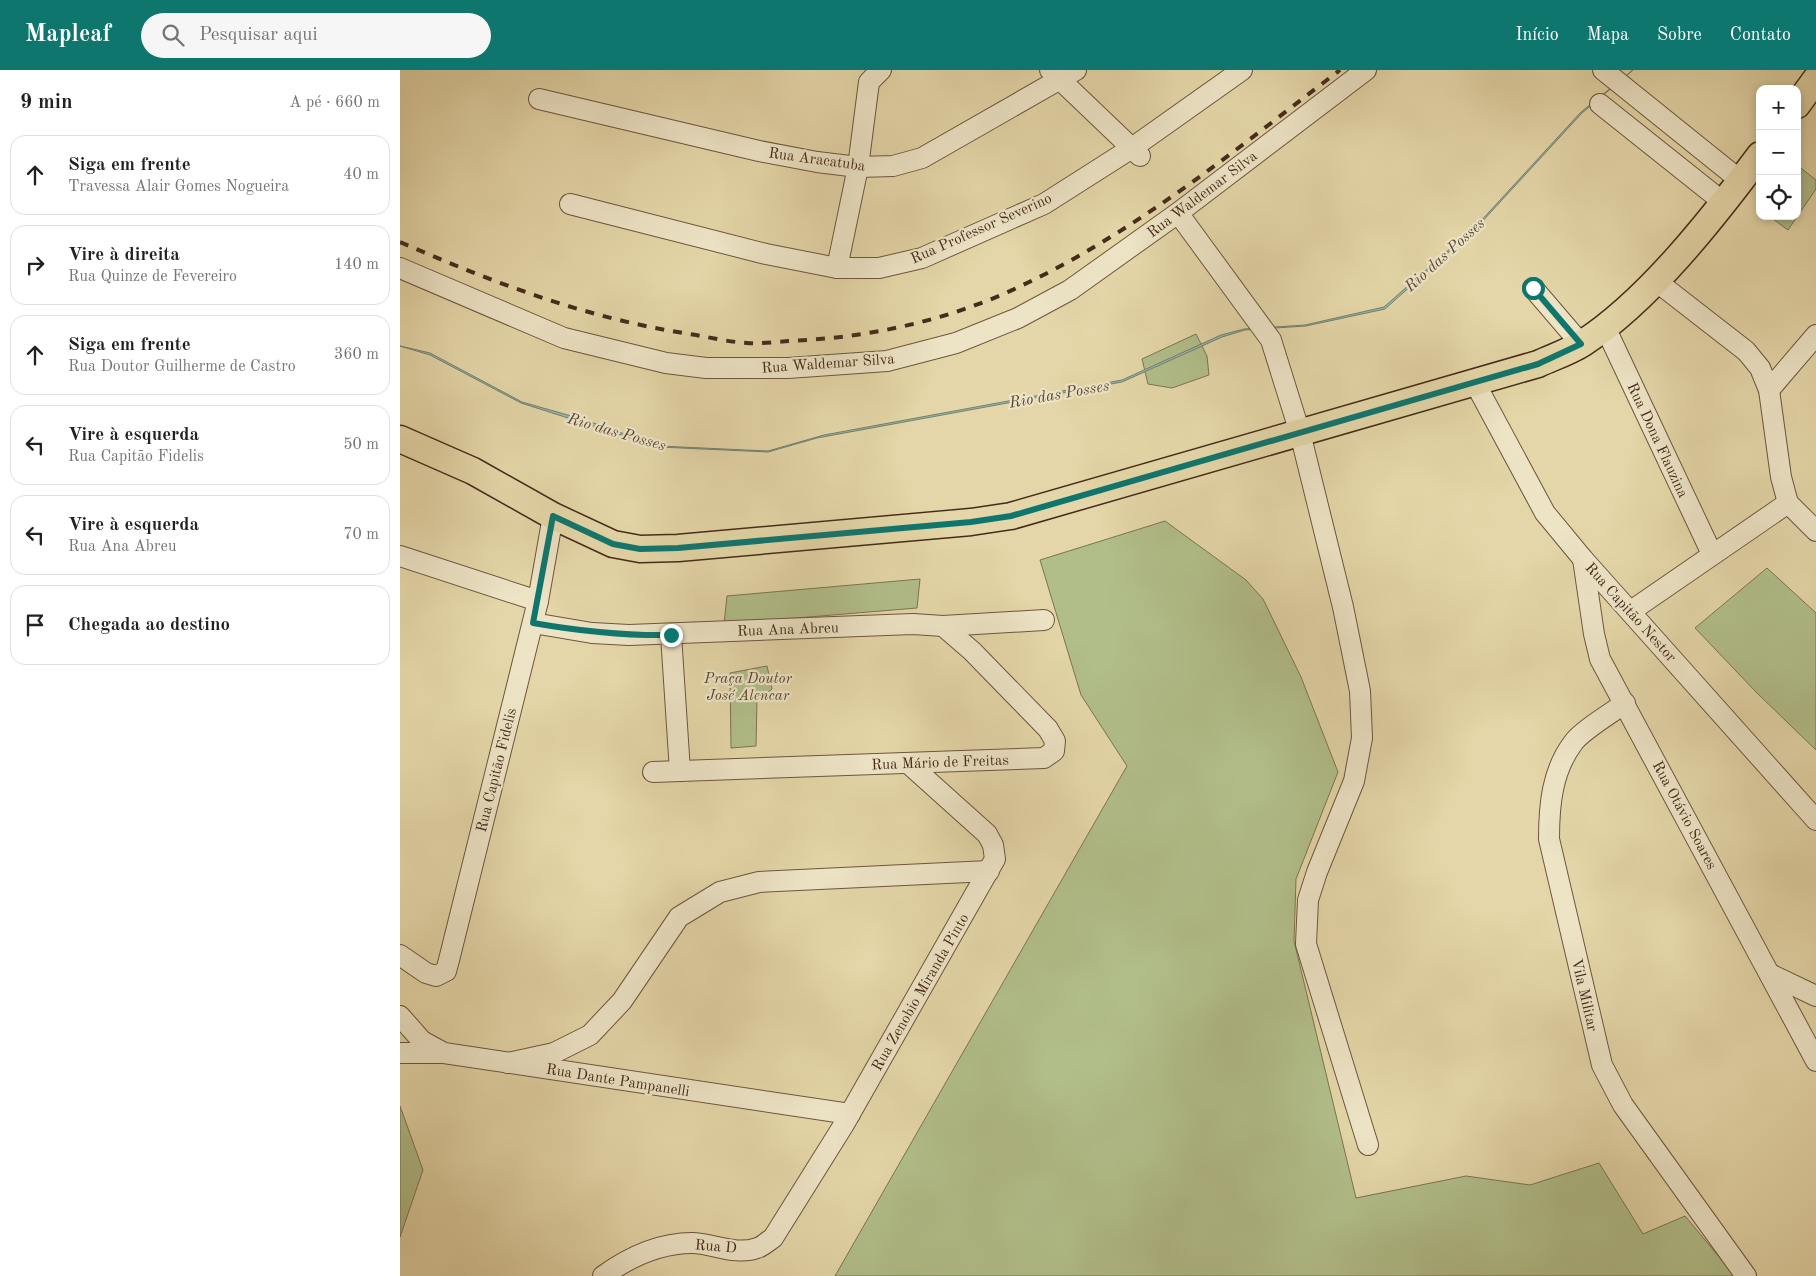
<!DOCTYPE html>
<html lang="pt">
<head>
<meta charset="utf-8">
<style>
  body { margin:0; font-family:"Old Standard TT",serif; background:#f6f6f6; color:#202124 }
  .controls { position:absolute; right:15px; top:15px; display:grid; overflow:hidden; border-radius:10px; box-shadow:0 2px 8px #0003 }
  .controls button { width:45px; height:45px; display:grid; place-items:center; padding:0; border:0; border-bottom:1px solid #e0e0e0; background:#fff; color:#202124; font:25px sans-serif }
  .stop { position:absolute; width:15px; height:15px; margin:-11px; border:4px solid #0f766e; border-radius:50%; background:#fff }
  .stop.end { background:#0f766e; border-color:#fff; box-shadow:0 1px 5px #0008 }
  .list { margin:0; padding:0; list-style:none }
  h2 { display:flex; justify-content:space-between; align-items:center; height:65px; margin:0; padding:0 20px; font-size:21px }
  h2 small { font-size:16px; font-weight:400; color:#757577 }
  .list li { display:grid; grid-template-columns:32px 1fr auto; gap:15px; align-items:center; box-sizing:border-box; height:80px; margin:0 10px 10px; padding:0 10px; border:1px solid #e0e0e0; border-radius:15px }
  .list b { display:block; font-size:19px; white-space:nowrap }
  .list p { margin:0; font-size:16px; white-space:nowrap; color:#757577 }
  .list em { font-size:16px; font-style:normal; color:#757577 }
  .icon { flex:none; width:28px; height:28px; fill:none; stroke:currentColor; stroke-width:2; stroke-linecap:round; stroke-linejoin:round }
  .map { position:relative; flex:none; width:1416px; height:1206px; overflow:hidden }
  header { display:flex; align-items:center; gap:30px; box-sizing:border-box; height:70px; padding:0 25px; background:#0f766e; color:#fff }
  header strong { font-size:24px }
  nav { display:flex; gap:28px; margin-inline-start:auto; font-size:18px }
  .search { width:350px; height:45px; background:#f6f6f6; display:flex; align-items:center; gap:12px; box-sizing:border-box; padding:0 18px; border-radius:28px; color:#757577; font-size:19px }
  main { display:flex }
  aside { flex:1; background:#fff }
  .map>svg:first-child { display:block }
</style>
</head>
<body>
<header>
<strong>Mapleaf</strong>
<div class="search"><svg class="icon" aria-label="search" viewBox="0 0 24 24"><circle cx="10" cy="10" r="6"/><path d="M15 15l6 6"/></svg>Pesquisar aqui</div>
<nav><a>Início</a><a>Mapa</a><a>Sobre</a><a>Contato</a></nav>
</header>
<main>
<aside>
<h2>9 min<small>A pé · 660 m</small></h2>
<ul class="list">
<li><svg class="icon" aria-label="ahead" viewBox="0 0 24 24"><path d="M12 20V5M6 11l6-6 6 6"/></svg><div><b>Siga em frente</b><p>Travessa Alair Gomes Nogueira</p></div><em>40 m</em></li>
<li><svg class="icon" aria-label="right" viewBox="0 0 24 24"><path d="M7 20v-9h11M14 6l5 5-5 5"/></svg><div><b>Vire à direita</b><p>Rua Quinze de Fevereiro</p></div><em>140 m</em></li>
<li><svg class="icon" aria-label="ahead" viewBox="0 0 24 24"><path d="M12 20V5M6 11l6-6 6 6"/></svg><div><b>Siga em frente</b><p>Rua Doutor Guilherme de Castro</p></div><em>360 m</em></li>
<li><svg class="icon" aria-label="left" viewBox="0 0 24 24"><path d="M17 20v-9H6M10 6l-5 5 5 5"/></svg><div><b>Vire à esquerda</b><p>Rua Capitão Fidelis</p></div><em>50 m</em></li>
<li><svg class="icon" aria-label="left" viewBox="0 0 24 24"><path d="M17 20v-9H6M10 6l-5 5 5 5"/></svg><div><b>Vire à esquerda</b><p>Rua Ana Abreu</p></div><em>70 m</em></li>
<li><svg class="icon" aria-label="arrive" viewBox="0 0 24 24"><path d="M6 21V4h12l-3 4 3 4H6"/></svg><div><b>Chegada ao destino</b></div></li>
</ul>
</aside>
<div class="map">
<svg width="1416" height="1206" viewBox="0 0 1416 1206">
  <rect width="100%" height="100%" fill="#e4d6a8"/>
  <filter id="stains"><feTurbulence type="fractalNoise" baseFrequency=".004" numOctaves="4"/><feColorMatrix values="0 0 0 0 .2 0 0 0 0 .09 0 0 0 0 .02 0 0 0 .5 -.17"/></filter>
  <radialGradient id="worn" r=".72"><stop offset=".6" stop-color="#630" stop-opacity="0"/><stop offset="1" stop-color="#630" stop-opacity=".3"/></radialGradient>
  <g fill="#b1be8a" stroke="#7c7452">
    <path d="M1397,95L1416,110V119L1388,160L1369,146H1397Z"/>
    <path d="M796,264L807,286L809,305L772,318L748,314L742,289Z"/>
    <path d="M765,451L846,510L863,529L901,607L938,702L896,809L894,871L956,1128L1066,1106L1130,1115L1199,1093L1243,1164L1285,1146L1335,1206H435L727,696L681,625L640,490Z"/>
    <path d="M1367,498L1416,543V680L1356,622L1295,558Z"/>
    <path d="M520,509L517,538L324,554L327,526Z"/>
    <path d="M367,596L372,619L357,632L356,676L331,678L330,603Z"/>
    <path d="M0,1036L23,1100L0,1167Z"/>
  </g>
  <path fill="#95b9a9" stroke="#758070" d="M1233,0L1182,43L1079,155L985,239L906,256L845,260L822,267L722,312L417,368L368,382L259,377L121,333L30,285L0,276L30,283L122,332L182,349L259,376L368,381L424,365L722,310L821,265L844,259L905,255L984,237L1078,154L1181,42Z"/>
  <g fill="none" stroke-linecap="round" stroke-linejoin="round">
    <g stroke="#6e563e" stroke-width="22">
      <g id="minor">
        <path d="M650,0L740,86"/>
        <path d="M1203,0L1341,111"/>
        <path d="M139,29L359,81L417,92L458,97L493,96L522,88L676,0"/>
        <path d="M1200,34L1323,132"/>
        <path d="M170,134L366,184L437,198H479L522,188L644,134L732,78L842,0"/>
        <path d="M778,143L871,270L900,363L943,537L960,621L962,668L954,711L917,802L908,830L906,874L968,1075"/>
        <path d="M0,198L164,268L266,293L306,298H388L487,291L556,273L618,248L670,220L778,143L966,0"/>
        <path d="M437,198L458,97L469,12L481,0"/>
        <path d="M1256,211L1346,281L1360,298L1369,320L1381,407L1388,433L1416,461"/>
        <path d="M1133,218L1181,274"/>
        <path d="M1205,257L1312,484"/>
        <path d="M1075,313L1145,443L1183,489L1416,750"/>
        <path d="M1369,320L1416,265"/>
        <path d="M0,486L138,531"/>
        <path d="M1183,489L1194,564L1200,589L1416,991"/>
        <path d="M1231,541L1388,433"/>
        <path d="M133,553L192,563L229,565L513,554L543,556L644,550"/>
        <path d="M271,565L280,701"/>
        <path d="M1225,633C1213,642 1181,661 1173,673C1152,701 1149,735 1149,769L1202,995L1223,1035L1346,1206"/>
        <path d="M253,702L644,688L654,681L655,671L648,659L572,581L543,556"/>
        <path d="M0,885L26,903L36,906L46,901L49,890L138,531L153,446"/>
        <path d="M1370,904L1416,926"/>
        <path d="M0,946L22,971L44,983L450,1044"/>
        <path d="M0,983H42"/>
        <path d="M108,993L154,983L190,965L222,931L279,847L320,822L359,812L589,801"/>
        <path d="M203,1206C228,1188 260,1173 292,1173C312,1173 336,1186 357,1178C362,1177 368,1171 373,1168L443,1056L595,789L593,775L587,764L508,693"/>
      </g>
    </g>
    <g stroke="#462b1b" stroke-width="29">
      <g id="major">
        <path d="M1397,35L1416,9"/>
        <path d="M0,369L73,401L153,446L213,474L240,479L278,478L571,452L611,446L1138,294C1153,287 1169,282 1183,273C1248,231 1313,148 1360,85"/>
      </g>
    </g>
    <use href="#minor" stroke="#ede4c6" stroke-width="20"/>
    <use href="#major" stroke="#e4d6a8" stroke-width="26"/>
    <path stroke="#462b1b" stroke-width="4" stroke-dasharray="9 9" stroke-linecap="butt" d="M0,172C96,214 192,250 296,265C312,268 330,272 347,273C360,274 375,272 388,271C469,268 551,250 623,215C739,160 839,77 940,0"/>
  </g>
  <g fill="none" stroke-linecap="round" stroke-linejoin="round">
    <path stroke="#0f766e" stroke-width="6" d="M271,565C224,566 179,561 133,553L153,446L213,474L240,479L278,478L571,452L611,446L1138,294L1181,274L1133,218"/>
  </g>
  <g text-anchor="middle" stroke-width="4.5" stroke-linejoin="round" paint-order="stroke">
    <g font-size="15" fill="#462b1b" stroke="#ede4c6">
      <text transform="translate(417 89) rotate(8)" y="5">Rua Aracatuba</text>
      <text transform="translate(802 124) rotate(-37)" y="5">Rua Waldemar Silva</text>
      <text transform="translate(581 158) rotate(-24)" y="5">Rua Professor Severino</text>
      <text transform="translate(428 293) rotate(-4)" y="5">Rua Waldemar Silva</text>
      <text transform="translate(1258 370) rotate(65)" y="5">Rua Dona Flauzina</text>
      <text transform="translate(1231 542) rotate(48)" y="5">Rua Capitão Nestor</text>
      <text transform="translate(388 559) rotate(-2)" y="5">Rua Ana Abreu</text>
      <text transform="translate(540 692) rotate(-2)" y="5">Rua Mário de Freitas</text>
      <text transform="translate(96 700) rotate(-76)" y="5">Rua Capitão Fidelis</text>
      <text transform="translate(1285 745) rotate(62)" y="5">Rua Otávio Soares</text>
      <text transform="translate(520 922) rotate(-60)" y="5">Rua Zenobio Miranda Pinto</text>
      <text transform="translate(1185 925) rotate(77)" y="5">Vila Militar</text>
      <text transform="translate(218 1010) rotate(9)" y="5">Rua Dante Pampanelli</text>
      <text transform="translate(316 1176) rotate(5)" y="5">Rua D</text>
    </g>
    <g font-size="15" font-style="italic" fill="#5b4831" stroke="#ede4c6">
      <text x="348" y="613">Praça Doutor<tspan x="348" dy="17">José Alencar</tspan></text>
    </g>
    <g font-size="16" font-style="italic" fill="#564737" stroke="#ede4c6">
      <text transform="translate(1044 184) rotate(-42)" y="6">Rio das Posses</text>
      <text transform="translate(659 323) rotate(-10)" y="6">Rio das Posses</text>
      <text transform="translate(217 361) rotate(16)" y="6">Rio das Posses</text>
    </g>
  </g>
  <rect width="100%" height="100%" filter="url(#stains)"/>
  <rect width="100%" height="100%" fill="url(#worn)"/>
</svg>
<div class="controls">
<button>+</button>
<button>−</button>
<button><svg class="icon" aria-label="locate" viewBox="0 0 24 24"><circle cx="12" cy="12" r="6"/><path d="M12 2v4M12 18v4M2 12h4M18 12h4"/></svg></button>
</div>
<div class="stop" style="left:1133px;top:218px"></div>
<div class="stop end" style="left:271px;top:565px"></div>
</div>
</main>
</body>
</html>
